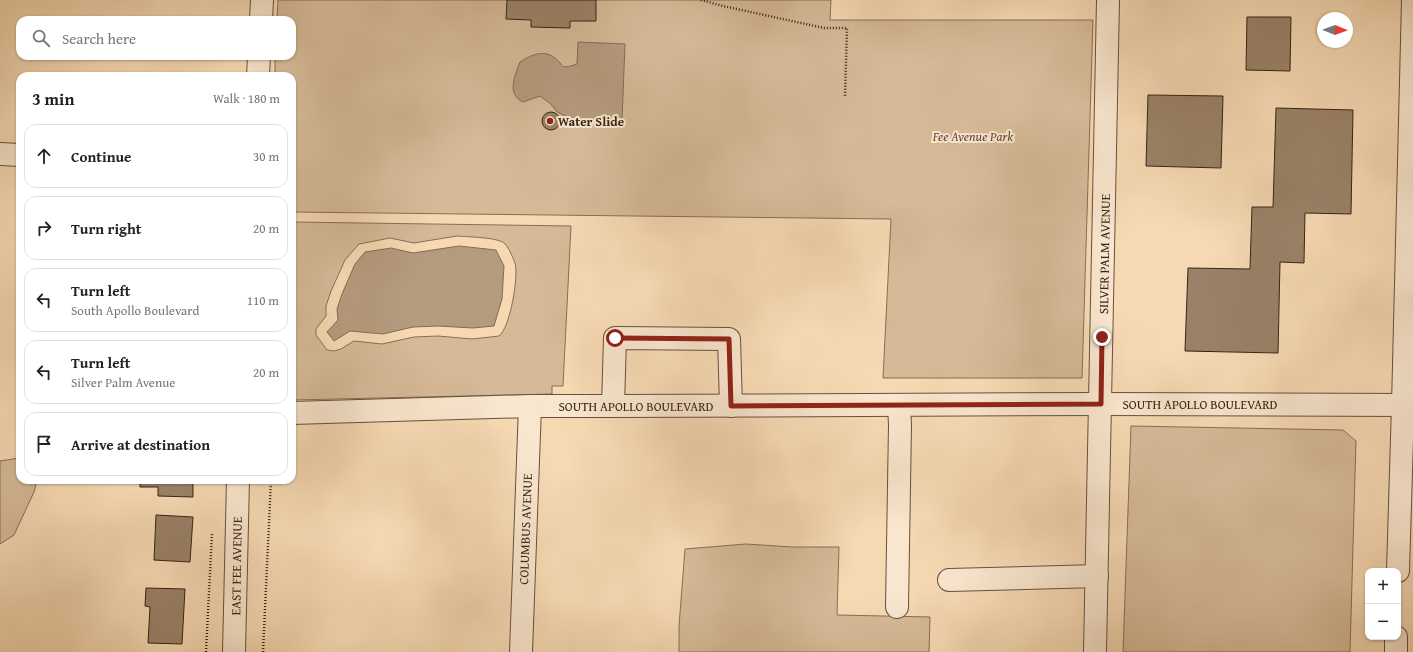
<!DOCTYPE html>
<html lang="en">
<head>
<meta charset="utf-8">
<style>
  body { margin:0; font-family:"Gentium Book Plus",serif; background:#f6f6f6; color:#222 }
  .controls { position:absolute; right:12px; bottom:12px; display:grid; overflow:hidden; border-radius:8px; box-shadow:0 1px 3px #0004 }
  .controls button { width:36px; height:36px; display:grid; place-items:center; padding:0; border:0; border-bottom:1px solid #e0e0e0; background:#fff; color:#222; font:20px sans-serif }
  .compass { position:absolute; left:1317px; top:12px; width:36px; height:36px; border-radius:50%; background:#fff; box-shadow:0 1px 3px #0004; rotate:91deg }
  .stop { position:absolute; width:12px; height:12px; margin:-9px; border:3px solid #8f2418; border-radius:50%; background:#fff }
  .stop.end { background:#8f2418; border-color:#fff; box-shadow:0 1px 4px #0008 }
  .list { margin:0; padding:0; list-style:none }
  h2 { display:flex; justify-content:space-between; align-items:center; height:52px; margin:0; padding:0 16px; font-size:17px }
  h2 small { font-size:13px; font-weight:400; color:#767676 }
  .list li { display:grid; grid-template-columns:26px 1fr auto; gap:12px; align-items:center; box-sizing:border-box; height:64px; margin:0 8px 8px; padding:0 8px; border:1px solid #e0e0e0; border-radius:12px }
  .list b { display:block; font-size:15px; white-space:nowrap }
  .list p { margin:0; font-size:13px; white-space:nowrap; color:#767676 }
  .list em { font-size:13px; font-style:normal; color:#767676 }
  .icon { flex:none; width:22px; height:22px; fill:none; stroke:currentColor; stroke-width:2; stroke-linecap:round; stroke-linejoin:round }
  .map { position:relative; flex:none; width:1413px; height:652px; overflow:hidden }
  .search { position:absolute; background:#fff; box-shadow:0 1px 3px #0004; left:16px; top:16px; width:280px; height:44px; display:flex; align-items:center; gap:10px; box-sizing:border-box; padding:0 14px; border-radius:12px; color:#767676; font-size:15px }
  .panel { position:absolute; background:#fff; box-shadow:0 1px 3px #0004; left:16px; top:72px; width:280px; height:412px; border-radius:12px }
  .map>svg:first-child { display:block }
</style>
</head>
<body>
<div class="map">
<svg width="1413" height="652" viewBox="0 0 1413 652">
  <rect width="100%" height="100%" fill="#f6d9b3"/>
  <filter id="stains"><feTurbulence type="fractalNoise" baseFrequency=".005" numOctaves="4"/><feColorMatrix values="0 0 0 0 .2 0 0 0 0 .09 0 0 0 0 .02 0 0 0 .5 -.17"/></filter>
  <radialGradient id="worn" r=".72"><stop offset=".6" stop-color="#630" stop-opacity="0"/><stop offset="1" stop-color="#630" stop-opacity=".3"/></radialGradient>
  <g fill="#d6ba98" stroke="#866e57" fill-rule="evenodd">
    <path d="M278,0H831L830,20H1093L1082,378H883L891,219L292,212V76H275V56H292V20H277Z"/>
    <path d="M292,222L571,226L563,386H552V394L292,400ZM457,236C467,237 499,237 505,244C509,248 513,258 515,263C519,276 510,328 499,336L472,339L438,336L414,337L382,344L354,341L341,349L334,351L327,350L316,335V329L326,316V306L331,291L345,260L359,244L390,238L414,243Z"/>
    <path d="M1131,426L1343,430L1356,441L1350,652H1123Z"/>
    <path d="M20,458V480H37L34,492L14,535L0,544V461Z"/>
    <path d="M746,544L792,547H839L837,615L930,617L929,652H679V626L685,549Z"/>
  </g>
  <g fill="#b59b7e" stroke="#836b54">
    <path d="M578,42L625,44L622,120L572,119L557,112L551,104L540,96L523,102C506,94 515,76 520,62C529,56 541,50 552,56C557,58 560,64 564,67L571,66L577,64Z"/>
    <path d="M459,246L496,250L504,266L502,299L494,326L473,328L438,326L413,327L383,334L350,331L334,341L327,332L338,320L337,309L342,294L355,264L365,252L391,248L413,253Z"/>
  </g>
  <g fill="#9a8268" stroke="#372316">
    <path d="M507,0H596V21H570V28L531,27V20L506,19Z"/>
    <path d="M1247,17H1291L1290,71L1246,70Z"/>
    <path d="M1148,95L1223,96L1221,168L1146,166Z"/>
    <path d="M1276,108L1353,110L1351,214L1305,213L1304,263L1280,262L1278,353L1185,351L1188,268L1250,269L1252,207H1273Z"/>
    <circle cx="551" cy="121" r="9"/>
    <path d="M140,480H193V497L158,496V487H140Z"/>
    <path d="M156,515L193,517L190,562L154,560Z"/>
    <path d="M146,588L185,589L182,644L148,643L150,607L145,606Z"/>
  </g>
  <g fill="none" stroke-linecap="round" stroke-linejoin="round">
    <g stroke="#67503d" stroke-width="24">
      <g id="minor">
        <path d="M261,20L262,0"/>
        <path d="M258,76L259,56"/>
        <path d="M0,154L20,155"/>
        <path d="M613,406L615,338L729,339L731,406"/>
        <path d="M292,413L530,406H613L1101,404L1413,405"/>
        <path d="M1398,571L1403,405L1413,0"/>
        <path d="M949,580L1097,576"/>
        <path d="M897,607L900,425L899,405"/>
        <path d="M234,652L238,480"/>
        <path d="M521,652L530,406"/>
        <path d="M1095,652L1108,0"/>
        <path d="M1396,652V637"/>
      </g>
    </g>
    <g stroke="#372316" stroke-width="2.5" stroke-dasharray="1 2" stroke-linecap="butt">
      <path d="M701,0L723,6L824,28H847L845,96"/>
      <path d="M206,652L212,533"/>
      <path d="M263,652L271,480"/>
    </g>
    <use href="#minor" stroke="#f9e6ce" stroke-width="22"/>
  </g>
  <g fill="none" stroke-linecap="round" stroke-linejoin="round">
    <path stroke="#8f2418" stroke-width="5" d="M615,338L729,339L731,406L1101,404L1102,337"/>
  </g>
  <circle fill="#8f2418" stroke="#f9e6ce" stroke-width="1.5" cx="550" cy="121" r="4"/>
  <g text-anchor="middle" stroke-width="4" stroke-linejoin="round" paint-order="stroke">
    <g font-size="13" font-weight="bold" fill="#372316" stroke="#f9e6ce" text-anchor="start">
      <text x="558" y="126">Water Slide</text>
    </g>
    <g font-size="13" font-style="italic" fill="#5f4936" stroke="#f9e6ce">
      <text x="973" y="141">Fee Avenue Park</text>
    </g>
    <g font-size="13" fill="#372316" stroke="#f9e6ce">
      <text transform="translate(1104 254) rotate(-89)" y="5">SILVER PALM AVENUE</text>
      <text x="1200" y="409">SOUTH APOLLO BOULEVARD</text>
      <text x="636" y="411">SOUTH APOLLO BOULEVARD</text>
      <text transform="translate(525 529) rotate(-88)" y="5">COLUMBUS AVENUE</text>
      <text transform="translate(236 566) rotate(-89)" y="5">EAST FEE AVENUE</text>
    </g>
  </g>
  <rect width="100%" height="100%" filter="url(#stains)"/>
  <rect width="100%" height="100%" fill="url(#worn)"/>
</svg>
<div class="controls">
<button>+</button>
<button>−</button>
</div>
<svg class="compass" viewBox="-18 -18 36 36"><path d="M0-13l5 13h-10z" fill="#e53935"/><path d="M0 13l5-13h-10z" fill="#767676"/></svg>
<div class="stop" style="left:615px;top:338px"></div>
<div class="stop end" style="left:1102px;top:337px"></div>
<div class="search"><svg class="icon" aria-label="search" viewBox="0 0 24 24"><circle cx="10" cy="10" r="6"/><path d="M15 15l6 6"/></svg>Search here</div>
<section class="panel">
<h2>3 min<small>Walk · 180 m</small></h2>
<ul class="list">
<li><svg class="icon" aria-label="ahead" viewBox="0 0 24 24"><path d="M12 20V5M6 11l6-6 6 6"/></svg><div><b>Continue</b></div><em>30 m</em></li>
<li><svg class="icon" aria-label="right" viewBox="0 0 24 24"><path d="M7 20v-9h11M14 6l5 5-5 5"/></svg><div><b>Turn right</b></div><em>20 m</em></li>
<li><svg class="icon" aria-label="left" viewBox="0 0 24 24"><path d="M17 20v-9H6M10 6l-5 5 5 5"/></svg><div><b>Turn left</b><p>South Apollo Boulevard</p></div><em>110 m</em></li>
<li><svg class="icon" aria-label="left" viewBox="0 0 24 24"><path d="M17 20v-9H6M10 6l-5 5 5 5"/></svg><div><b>Turn left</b><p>Silver Palm Avenue</p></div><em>20 m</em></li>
<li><svg class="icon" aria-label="arrive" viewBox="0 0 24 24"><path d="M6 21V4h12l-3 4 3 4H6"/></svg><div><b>Arrive at destination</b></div></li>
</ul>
</section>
</div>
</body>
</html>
